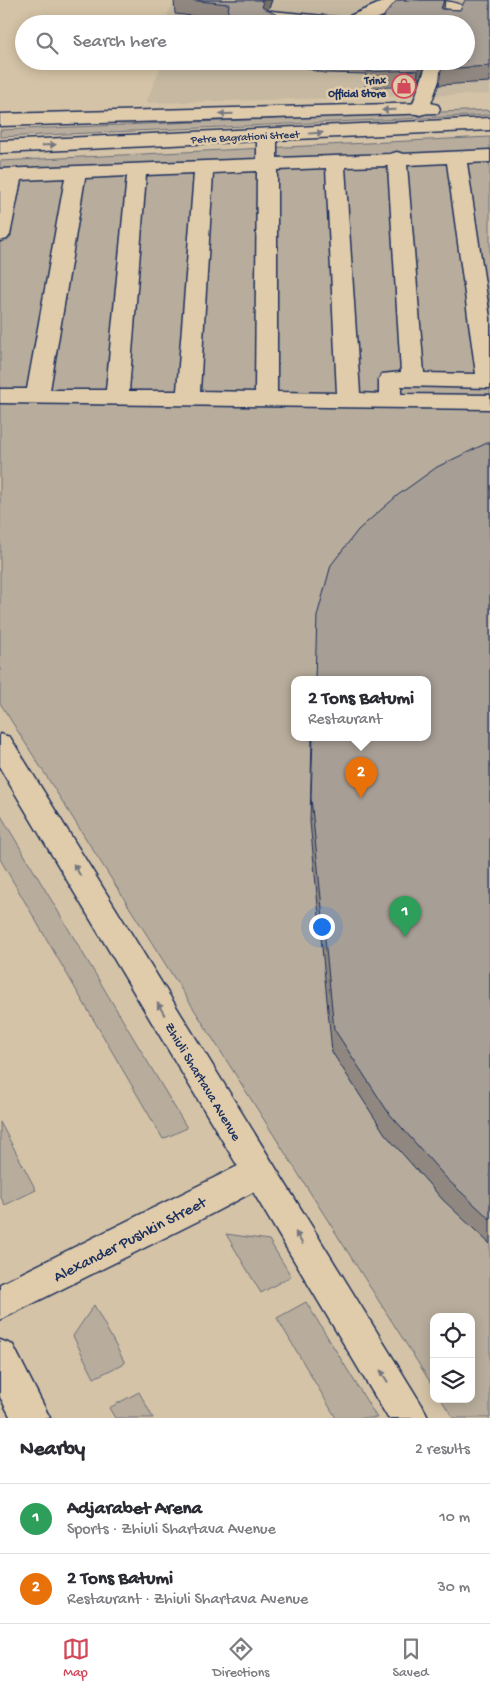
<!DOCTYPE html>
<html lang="en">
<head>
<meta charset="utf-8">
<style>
  body { margin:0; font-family:"Gochi Hand",sans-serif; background:#f7f7f7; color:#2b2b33 }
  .controls { position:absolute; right:15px; bottom:15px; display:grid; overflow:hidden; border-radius:10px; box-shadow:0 2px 12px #0003 }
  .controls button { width:45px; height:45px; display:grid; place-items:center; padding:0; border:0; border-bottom:1px solid #e1e1e2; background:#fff; color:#2b2b33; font:25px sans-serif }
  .you { position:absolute; left:321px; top:926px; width:18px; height:18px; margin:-12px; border:4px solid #fff; border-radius:50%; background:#1a73e8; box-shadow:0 0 0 8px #1a73e833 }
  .badge { display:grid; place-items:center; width:32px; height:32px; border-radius:50%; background:#d1495b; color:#fff; font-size:16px; font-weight:700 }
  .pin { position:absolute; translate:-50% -41px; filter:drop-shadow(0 1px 2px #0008) }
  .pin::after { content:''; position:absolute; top:26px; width:18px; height:15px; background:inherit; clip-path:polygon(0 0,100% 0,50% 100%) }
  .popup { position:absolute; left:291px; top:676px; width:140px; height:65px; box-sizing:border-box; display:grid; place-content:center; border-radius:10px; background:#fff; filter:drop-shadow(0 1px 4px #0005); font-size:16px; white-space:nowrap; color:#7c7c81 }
  .popup b { font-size:19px; color:#2b2b33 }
  .popup::after { content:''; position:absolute; left:50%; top:100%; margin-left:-10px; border:10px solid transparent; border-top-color:#fff }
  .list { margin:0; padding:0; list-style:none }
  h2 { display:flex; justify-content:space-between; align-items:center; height:65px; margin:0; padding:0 20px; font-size:21px }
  h2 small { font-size:16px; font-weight:400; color:#7c7c81 }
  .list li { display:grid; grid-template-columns:32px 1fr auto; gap:15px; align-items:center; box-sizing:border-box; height:70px; padding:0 20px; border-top:1px solid #e1e1e2 }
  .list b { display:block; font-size:19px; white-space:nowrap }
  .list p { margin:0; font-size:16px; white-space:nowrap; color:#7c7c81 }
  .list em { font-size:16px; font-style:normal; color:#7c7c81 }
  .icon { flex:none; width:28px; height:28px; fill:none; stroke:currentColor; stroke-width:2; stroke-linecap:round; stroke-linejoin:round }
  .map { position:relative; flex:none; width:490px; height:1418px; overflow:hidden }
  .search { position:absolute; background:#fff; box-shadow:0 2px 12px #0003; left:15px; right:15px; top:15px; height:55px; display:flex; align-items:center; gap:12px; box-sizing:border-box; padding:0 18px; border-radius:28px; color:#7c7c81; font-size:19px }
  .sheet { height:205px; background:#fff }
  nav { display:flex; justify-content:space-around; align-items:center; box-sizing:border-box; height:70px; border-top:1px solid #e1e1e2; background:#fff; font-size:14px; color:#7c7c81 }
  nav a { display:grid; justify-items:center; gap:2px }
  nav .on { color:#d1495b }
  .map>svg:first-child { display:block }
</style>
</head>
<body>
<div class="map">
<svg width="490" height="1418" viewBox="0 0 490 1418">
  <rect width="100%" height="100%" fill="#d4c3a6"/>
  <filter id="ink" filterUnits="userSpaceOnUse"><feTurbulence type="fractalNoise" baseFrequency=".02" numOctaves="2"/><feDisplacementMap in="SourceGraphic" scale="10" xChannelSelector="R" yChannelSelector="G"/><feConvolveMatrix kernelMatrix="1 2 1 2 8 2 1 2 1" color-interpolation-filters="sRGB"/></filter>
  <g filter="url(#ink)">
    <path fill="#c6b8a1" d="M175,0H490V94L146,103L163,61H466V24H182L183,20L165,19Z"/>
    <g fill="#b8ad9c" stroke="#6a6e7d" fill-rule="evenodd">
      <path d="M490,110V115L0,137V130Z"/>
      <path d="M490,137V1418H453L441,1399H471V1317H434V1388L0,703V161ZM295,679H427V737H295Z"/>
      <path d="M0,814L187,1128L163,1139L0,859Z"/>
      <path d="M0,1122L36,1190L5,1205L0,1196Z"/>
      <path d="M226,1234L269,1240L291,1276L261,1293Z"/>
      <path d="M306,1302L377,1418H336L277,1318Z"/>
      <path d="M94,1305L125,1363L94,1378L73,1336Z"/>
      <path d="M139,1392L153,1418H115L109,1408Z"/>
    </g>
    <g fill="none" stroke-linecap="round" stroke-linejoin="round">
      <g stroke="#1b2f5e" stroke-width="3">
        <g id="minor">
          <path d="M387,0H405L400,9C388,13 373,22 359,24C336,26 287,25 265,20L262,16L265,12L271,11L345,18Z"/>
          <path d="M420,0C433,0 457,0 465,8L459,24H441L446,11L423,4Z"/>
          <path d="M428,61H446L429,109L427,113L420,115L413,113L411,109Z"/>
          <path d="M267,129L274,131L277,135V158L390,154L397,152L403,154L490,150V162L467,163L490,318V388L401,386V394L490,395V409L0,403V389H27L65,178L21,180L10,235L7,239L0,241V169L257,159V135L260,131ZM447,163L476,374L424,373L407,165ZM388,166L401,372L382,374L379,379V394L360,393L345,167ZM326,168L337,393L277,392V170ZM257,171L255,392L200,391L213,173ZM194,173L177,391H129L146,175ZM127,176L106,390H50L85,178Z"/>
          <path d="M258,1156L270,1161L275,1172L270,1183L200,1220L0,1320V1284Z"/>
        </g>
      </g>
      <g stroke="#1b2f5e" stroke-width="3">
        <g id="major">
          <path d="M431,103L438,105L440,109L438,113L0,126V114Z"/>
          <path d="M490,118V130L0,153V141Z"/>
          <path d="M0,734L10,737L422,1405L428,1418H388L0,768Z"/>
          <path d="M0,1340L13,1345L50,1418H11L0,1397Z"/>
        </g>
      </g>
      <use href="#minor" fill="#e0ccab" fill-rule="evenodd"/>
      <use href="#major" fill="#e0ccab" fill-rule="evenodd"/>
    </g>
    <g fill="#908880" stroke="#1b2f5e">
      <path d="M174,0H272L268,10L226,20L175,14Z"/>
      <path d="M490,0V82L439,85L441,69L466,61L444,9L460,10Z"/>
      <path d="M294,61H427L417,86L365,88L366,74L324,73L312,70Z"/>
      <path d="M490,443V1244L443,1200L385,1134L332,1052L310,822L312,737Z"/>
    </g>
    <g fill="#756f68" stroke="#1b2f5e">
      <path d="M261,0H272L268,10L264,11L260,15Z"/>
      <path d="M444,0H445L444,12L441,9Z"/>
      <path d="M422,61H427L417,86L418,70Z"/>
    </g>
    <g fill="#a79e95" stroke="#1b2f5e">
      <path d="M188,0H261L263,4L262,7L294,24H226L229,4Z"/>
      <path d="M397,0H444L441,9L460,10L465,0H490V66L441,69L443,61H466V24H382L385,14Z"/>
      <path d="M370,61H422L418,70L366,72Z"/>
      <path d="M487,443H490V1219L447,1179L388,1112L334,1029L311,798L313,737H427V679H315L317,616L331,565L358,530L398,495L437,467Z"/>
    </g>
    <defs><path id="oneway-solid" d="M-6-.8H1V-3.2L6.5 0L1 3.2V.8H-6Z" transform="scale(1.25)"/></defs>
    <g fill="#747681">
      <use href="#oneway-solid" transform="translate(389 110) rotate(178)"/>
      <use href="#oneway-solid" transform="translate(226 114) rotate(179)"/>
      <use href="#oneway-solid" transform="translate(316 133) rotate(-3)"/>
      <use href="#oneway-solid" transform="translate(49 145) rotate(-3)"/>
      <use href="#oneway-solid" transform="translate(77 870) rotate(-121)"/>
      <use href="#oneway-solid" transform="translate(161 1009) rotate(-121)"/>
      <use href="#oneway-solid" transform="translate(299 1238) rotate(-121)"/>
      <use href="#oneway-solid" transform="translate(384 1376) rotate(-122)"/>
    </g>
  </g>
  <defs>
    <g id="shop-ring" transform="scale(1.25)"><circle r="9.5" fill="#e0ccab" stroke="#d1495b" stroke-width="1.5"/><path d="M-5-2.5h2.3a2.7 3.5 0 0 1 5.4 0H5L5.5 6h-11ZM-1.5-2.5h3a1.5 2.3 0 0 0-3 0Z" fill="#d1495b"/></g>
  </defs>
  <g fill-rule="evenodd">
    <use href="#shop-ring" x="404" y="86"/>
  </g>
  <g text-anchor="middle" stroke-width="5" stroke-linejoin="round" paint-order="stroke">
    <g font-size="11" font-weight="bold" fill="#1b2f5e" stroke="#e0ccab" text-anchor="end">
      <text x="386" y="84">Trinx<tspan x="386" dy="13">Official Store</tspan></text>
    </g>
    <g font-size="11" fill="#1b2f5e" stroke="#e0ccab">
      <text transform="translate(245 136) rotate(-3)" y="4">Petre Bagrationi Street</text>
    </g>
    <g font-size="14" fill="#1b2f5e" stroke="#e0ccab">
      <text transform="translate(204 1081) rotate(59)" y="5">Zhiuli Shartava Avenue</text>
    </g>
    <g font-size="16" fill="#1b2f5e" stroke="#e0ccab">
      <text transform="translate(129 1238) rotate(-27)" y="6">Alexander Pushkin Street</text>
    </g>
  </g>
</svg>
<div class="controls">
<button><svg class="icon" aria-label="locate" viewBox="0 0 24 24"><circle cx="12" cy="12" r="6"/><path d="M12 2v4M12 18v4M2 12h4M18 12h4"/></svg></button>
<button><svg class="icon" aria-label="layers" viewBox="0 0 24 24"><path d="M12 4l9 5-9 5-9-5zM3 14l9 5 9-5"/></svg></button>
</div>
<div class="you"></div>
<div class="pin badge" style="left:405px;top:937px;background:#2e9e5b">1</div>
<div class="pin badge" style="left:361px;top:798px;background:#e8710a">2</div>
<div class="popup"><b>2 Tons Batumi</b>Restaurant</div>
<div class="search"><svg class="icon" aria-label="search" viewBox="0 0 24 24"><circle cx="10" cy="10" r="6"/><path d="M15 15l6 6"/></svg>Search here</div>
</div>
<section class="sheet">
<h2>Nearby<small>2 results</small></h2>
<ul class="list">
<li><span class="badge" style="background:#2e9e5b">1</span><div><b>Adjarabet Arena</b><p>Sports · Zhiuli Shartava Avenue</p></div><em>10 m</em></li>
<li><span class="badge" style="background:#e8710a">2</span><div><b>2 Tons Batumi</b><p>Restaurant · Zhiuli Shartava Avenue</p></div><em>30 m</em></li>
</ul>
</section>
<nav>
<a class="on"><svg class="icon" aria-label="map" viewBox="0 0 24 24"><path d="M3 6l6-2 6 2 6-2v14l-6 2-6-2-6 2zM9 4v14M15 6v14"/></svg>Map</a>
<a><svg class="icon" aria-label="directions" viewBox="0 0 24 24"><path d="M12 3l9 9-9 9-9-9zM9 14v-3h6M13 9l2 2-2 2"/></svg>Directions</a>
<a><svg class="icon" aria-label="saved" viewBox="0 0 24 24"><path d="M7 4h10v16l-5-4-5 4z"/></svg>Saved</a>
</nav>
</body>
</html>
